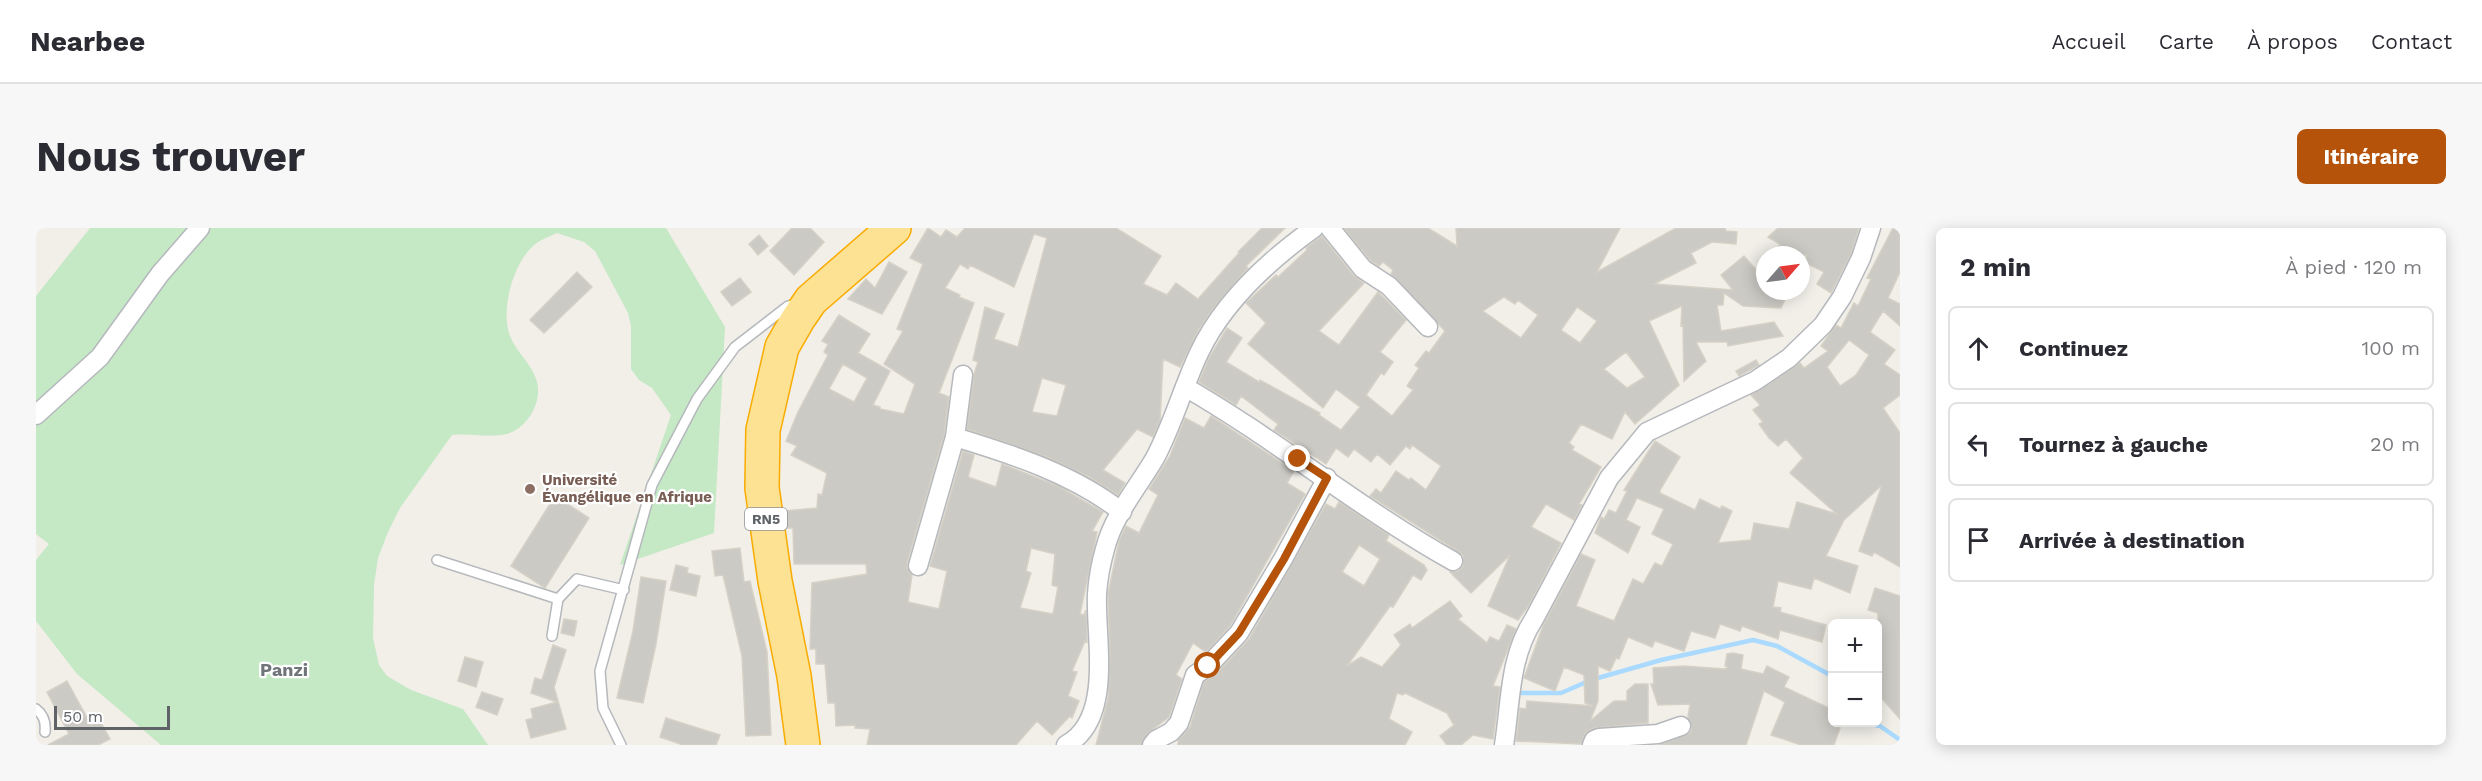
<!DOCTYPE html>
<html lang="fr">
<head>
<meta charset="utf-8">
<style>
  body { margin:0; font-family:"Work Sans",sans-serif; background:#f7f7f7; color:#2b2b33 }
  .controls { position:absolute; right:18px; bottom:18px; display:grid; overflow:hidden; border-radius:9px; box-shadow:0 3px 15px #0003 }
  .controls button { width:54px; height:54px; display:grid; place-items:center; padding:0; border:0; border-bottom:2px solid #e1e1e2; background:#fff; color:#2b2b33; font:30px sans-serif }
  .compass { position:absolute; left:1720px; top:18px; width:54px; height:54px; border-radius:50%; background:#fff; box-shadow:0 3px 15px #0003; rotate:62deg }
  .scale { position:absolute; left:18px; bottom:15px; width:116px; box-sizing:border-box; padding-left:6px; border:3px solid #5f6368; border-top:0; font-size:16px; line-height:21px; white-space:nowrap; color:#5f6368; -webkit-text-stroke:4px #fff; paint-order:stroke }
  .stop { position:absolute; width:18px; height:18px; margin:-14px; border:4px solid #b45309; border-radius:50%; background:#fff }
  .stop.end { background:#b45309; border-color:#fff; box-shadow:0 2px 6px #0008 }
  .list { margin:0; padding:0; list-style:none }
  h2 { display:flex; justify-content:space-between; align-items:center; height:78px; margin:0; padding:0 24px; font-size:26px }
  h2 small { font-size:20px; font-weight:400; color:#7c7c81 }
  .list li { display:grid; grid-template-columns:39px 1fr auto; gap:18px; align-items:center; box-sizing:border-box; height:84px; margin:0 12px 12px; padding:0 12px; border:2px solid #e1e1e2; border-radius:9px }
  .list b { display:block; font-size:22px; white-space:nowrap }
  .list em { font-size:20px; font-style:normal; color:#7c7c81 }
  .icon { flex:none; width:33px; height:33px; fill:none; stroke:currentColor; stroke-width:2; stroke-linecap:round; stroke-linejoin:round }
  .map { position:relative; flex:none; width:1864px; height:517px; overflow:hidden; border-radius:9px }
  header { display:flex; align-items:center; gap:36px; box-sizing:border-box; height:84px; padding:0 30px; background:#fff; border-bottom:2px solid #e1e1e2 }
  header strong { font-size:28px }
  nav { display:flex; gap:33px; margin-inline-start:auto; font-size:21px }
  .intro { display:flex; align-items:center; justify-content:space-between; box-sizing:border-box; height:144px; padding:0 36px }
  h1 { margin:0; font-size:42px }
  .button { padding:15px 27px; border-radius:9px; background:#b45309; color:#fff; font-size:21px; font-weight:700 }
  main { display:flex; gap:36px; padding:0 36px }
  aside { flex:1; background:#fff; border-radius:9px; box-shadow:0 3px 15px #0003 }
  .map>svg:first-child { display:block }
</style>
</head>
<body>
<header>
<strong>Nearbee</strong>
<nav><a>Accueil</a><a>Carte</a><a>À propos</a><a>Contact</a></nav>
</header>
<div class="intro"><h1>Nous trouver</h1><a class="button">Itinéraire</a></div>
<main>
<div class="map">
<svg width="1864" height="517" viewBox="0 0 1864 517">
  <rect width="100%" height="100%" fill="#f1efe8"/>
  <path fill="#c5e8c5" d="M54,0H630L689,99L678,305L584,337L635,187L616,160L603,152L595,141V98L592,85L559,23L548,14L521,5C513,9 503,12 497,18C477,36 464,82 474,108C480,124 495,135 500,151C508,172 492,200 471,206C453,210 434,205 416,207L364,280L352,304L342,330L338,357L337,410L343,437L351,448L375,462L427,481L452,517H125L41,446L0,393V332L13,316L0,306V68Z"/>
  <g fill="none" stroke-linecap="round" stroke-linejoin="round">
    <g stroke="#aadaff" stroke-width="4.5">
      <path d="M1486,465H1525L1555,452L1625,432L1717,412L1741,418L1796,448"/>
      <path d="M1822,494L1844,498L1864,512"/>
    </g>
  </g>
  <g fill="#cccac5" stroke="#d6d1c6" stroke-width="1.5" fill-rule="evenodd">
    <path d="M756,0H774L788,14L758,47L734,23Z"/>
    <path d="M892,0L905,9L910,2L921,9L929,0H1080L1125,28L1107,56L1131,67L1140,55L1162,71L1203,25L1202,24L1226,0H1249L1210,38L1212,40L1176,82L1163,101L1144,139L1127,131L1124,193L1117,209L1101,201L1067,242L1089,255L1082,267L1053,249L1011,229L931,201L938,146L942,134L937,132L949,79L968,86L958,111L982,119L1011,10L998,6L978,59L934,37L932,41L924,36L909,60L924,67L923,69L938,75L903,165L913,169L908,207L871,335V341L876,347L872,374L903,381L911,343L894,338L927,223L938,227L932,249L960,259L966,236L1022,258L1067,284L1056,303L1061,304L1044,386L1048,387L1050,382L1051,414L1049,413L1036,443L1041,444L1032,468L1043,473L1036,490L1034,488L1016,507L1001,493L980,517H831L834,501L819,500V497L800,498L799,475H792L789,436H780V421H774L776,355L831,346L830,336H758L757,300H751L748,283L781,280L782,266L786,267L791,245L755,227L761,218L750,213L762,184L792,127L788,124L792,116L786,113L803,87L834,106L822,125L854,143L837,177L844,179V181L868,186L879,156L848,136L867,103L861,101L887,36L874,30ZM807,136L831,150L818,174L793,161ZM1006,150L1030,157L1021,188L996,184ZM995,320L1019,326L1016,357L1022,359L1017,386L984,380L995,345L990,343Z"/>
    <path d="M1308,0H1392L1421,18L1420,0H1584L1561,44L1640,0H1689L1690,3L1701,4L1700,16L1676,14L1655,25L1660,35L1618,56L1697,62L1685,47L1708,28L1721,43L1719,45L1729,54V63H1743L1751,67L1745,80L1707,78L1688,65L1687,77H1681L1685,103L1738,94L1747,108L1692,118L1691,114H1660L1670,133L1648,153L1647,97L1645,98L1646,78L1613,93L1643,157L1599,196L1589,184L1576,211L1545,196L1533,215L1538,219L1536,222L1565,239L1543,276L1546,277L1538,292L1510,276L1495,299L1525,315L1493,377L1482,392L1452,378L1474,327L1435,365L1414,344L1422,343L1427,338V328L1423,324L1334,268L1340,261L1345,265L1360,243L1373,252L1375,250L1390,262L1405,238L1376,217L1374,221L1370,218L1354,237L1341,226L1335,234L1318,221L1312,229L1300,220L1290,236L1238,202L1242,196L1205,168L1200,177L1163,154L1173,130L1191,100L1206,110L1190,134L1223,154L1224,152L1284,185L1283,187L1305,202L1324,179L1300,161L1287,180L1212,116L1230,95L1210,75L1240,47L1242,49L1271,22L1270,20L1286,8L1318,48L1328,55L1283,103L1303,117L1342,64L1370,92L1344,124L1357,134L1348,147L1345,145L1330,167L1356,188L1377,162L1371,158L1383,140L1379,137L1390,123L1393,125L1409,103L1355,46L1357,42L1347,34L1343,38L1335,33ZM1468,69L1479,76L1482,72L1502,87L1485,110L1447,83ZM1541,79L1561,93L1544,115L1525,102ZM1590,124L1609,149L1591,160L1568,141Z"/>
    <path d="M1742,0H1823L1815,26L1795,65L1781,56L1788,44L1768,34L1771,27H1738L1744,16L1732,9Z"/>
    <path d="M1857,0H1864V44L1852,70L1864,76V98L1847,83L1834,104L1859,122L1848,136L1864,147V167L1847,180L1864,205V339L1838,324L1836,328L1823,323L1846,257L1808,292L1790,328L1822,338L1814,365L1778,350L1775,361L1742,353L1737,379L1745,380L1744,384L1790,397L1786,414L1744,402L1742,411L1706,398L1704,403L1684,396L1679,410L1655,403L1648,423L1619,413L1616,419L1592,409L1583,431L1580,430L1574,443L1562,438V473L1554,493L1578,473H1591V463L1599,456H1612V495L1559,500L1550,504L1545,516L1480,513L1484,480L1490,481L1491,473L1557,478L1549,475L1548,447L1528,439L1519,463L1488,450L1507,398L1545,326L1559,332L1540,378L1578,393L1597,351L1607,356L1619,335L1626,338L1637,316L1616,306L1628,281L1601,270L1590,292L1604,299L1592,325L1559,305L1565,289L1568,291L1573,282L1580,285L1591,263L1588,262L1619,213L1644,229L1624,262V265L1659,282L1664,271L1684,281L1686,278L1696,283L1682,315L1715,312L1718,295L1753,301L1761,274L1801,286L1754,245L1767,230L1750,211L1742,218L1733,210L1723,196L1727,194L1717,182L1724,177L1715,167L1764,135L1768,140L1792,123L1785,118L1800,97L1805,100L1818,75L1822,78L1835,51L1831,50ZM1813,112L1833,127L1820,147L1804,158L1791,139Z"/>
    <path d="M723,7L732,18L722,27L713,16Z"/>
    <path d="M853,34L871,44L846,86L812,71L830,51L839,60Z"/>
    <path d="M541,44L556,59L508,105L494,92Z"/>
    <path d="M704,50L715,64L696,78L685,64Z"/>
    <path d="M1720,132L1723,137L1703,148L1700,143Z"/>
    <path d="M1175,188L1258,243L1251,255L1269,266L1194,398L1170,424L1157,415L1140,447L1146,451L1133,489L1112,505L1105,517H1060L1072,471L1074,427L1072,366L1083,313L1090,298L1103,305L1122,267L1113,261L1134,228L1149,190L1168,200Z"/>
    <path d="M519,268L553,290L509,360L475,338Z"/>
    <path d="M1303,274L1353,307L1350,313L1388,337L1391,342L1385,352L1377,347L1357,379L1354,378L1311,438L1325,429L1346,439L1365,417L1358,407L1374,396L1376,400L1414,373L1426,388L1422,391L1451,415L1454,409L1463,413L1471,397L1480,401L1457,458L1464,459L1457,511L1437,507L1425,517H1411L1404,508L1418,497L1411,485L1369,465L1367,467L1361,465L1353,491L1376,504L1369,517H1142V512L1154,499L1168,454L1180,446L1213,411L1290,276L1299,281ZM1323,317L1344,331L1328,358L1306,344Z"/>
    <path d="M704,320L708,354L714,353L731,424L735,507L710,508L706,428L687,347L679,348L676,323Z"/>
    <path d="M640,337L652,340L651,345L664,348L660,368L634,362Z"/>
    <path d="M605,349L630,353L620,416L607,475L581,470L597,403Z"/>
    <path d="M1839,360L1864,368V491L1842,466V385L1832,382Z"/>
    <path d="M528,391L541,393L538,408L525,405Z"/>
    <path d="M517,417L530,422L518,459L530,501L495,510L490,492L497,490L495,481L521,474L495,465L499,450L506,452Z"/>
    <path d="M1697,425L1707,427L1705,441L1727,446L1731,438L1753,449L1748,459L1797,482V497L1804,500L1798,517H1765L1735,507L1749,474L1728,463L1710,517H1624L1654,505L1656,500L1652,489L1654,476L1622,477L1615,456H1618L1617,440L1647,438L1689,441L1692,439L1689,438L1691,426Z"/>
    <path d="M429,429L447,434L440,459L422,453Z"/>
    <path d="M31,453L55,497L64,493L74,511L62,517H12L33,506L11,464Z"/>
    <path d="M446,464L467,471L461,487L440,479Z"/>
    <path d="M630,490L684,507L680,517H647L624,509Z"/>
  </g>
  <g fill="none" stroke-linecap="round" stroke-linejoin="round">
    <g stroke="#b5b8bc" stroke-width="12">
      <g id="lane">
        <path d="M401,332L522,371"/>
        <path d="M516,408L522,371L541,351L588,362"/>
        <path d="M0,481C8,487 10,494 9,504"/>
        <path d="M585,517L567,480L564,443L616,257L661,171L699,119L752,78L760,76"/>
      </g>
    </g>
    <g stroke="#b5b8bc" stroke-width="21">
      <g id="street">
        <path d="M1294,0L1327,41L1353,58L1392,99"/>
        <path d="M1149,159C1241,212 1324,281 1417,333"/>
        <path d="M0,187L64,129L124,46L164,0"/>
        <path d="M919,209C978,227 1037,246 1086,284"/>
        <path d="M882,338L919,209L927,147"/>
        <path d="M1030,517C1078,491 1059,411 1061,366C1062,351 1065,335 1069,321C1077,288 1102,259 1119,230C1137,196 1147,159 1163,125C1187,74 1232,33 1278,0"/>
        <path d="M1116,517L1120,512L1135,504L1143,495L1159,447L1172,438L1203,405L1247,331L1291,250"/>
        <path d="M1468,517C1475,473 1473,429 1498,391L1573,250L1611,204L1719,153L1753,130L1787,97L1806,69L1825,30L1835,0"/>
        <path d="M1556,517L1558,512L1563,510L1622,506L1645,498"/>
      </g>
    </g>
    <g stroke="#f9ab00" stroke-width="36">
      <path id="highway" d="M767,517L758,448L739,353L726,260L727,202L746,119L762,91L775,72L858,0"/>
    </g>
    <use href="#lane" stroke="#fff" stroke-width="9"/>
    <use href="#street" stroke="#fff" stroke-width="18"/>
    <use href="#highway" stroke="#fde293" stroke-width="33"/>
  </g>
  <g fill="none" stroke-linecap="round" stroke-linejoin="round">
    <path stroke="#b45309" stroke-width="8" d="M1172,438L1203,405L1248,331L1291,250L1262,231"/>
  </g>
  <circle fill="#8d6e63" stroke="#fff" stroke-width="2" cx="494" cy="261" r="6"/>
  <g text-anchor="middle" stroke-width="4.5" stroke-linejoin="round" paint-order="stroke">
    <rect fill="#fff" stroke="#8f9295" stroke-width="1.5" x="709" y="280" width="42" height="22" rx="4.5"/>
    <g font-size="14" font-weight="bold" fill="#5f6368">
      <text x="730" y="296">RN5</text>
    </g>
    <g font-size="15" font-weight="bold" fill="#785e54" stroke="#fff" text-anchor="start">
      <text x="506" y="257">Université<tspan x="506" dy="17">Évangélique en Afrique</tspan></text>
    </g>
    <g font-size="18" font-weight="bold" fill="#70757a" stroke="#fff">
      <text x="248" y="448">Panzi</text>
    </g>
  </g>
</svg>
<div class="controls">
<button>+</button>
<button>−</button>
</div>
<svg class="compass" viewBox="-18 -18 36 36"><path d="M0-13l5 13h-10z" fill="#e53935"/><path d="M0 13l5-13h-10z" fill="#7c7c81"/></svg>
<div class="scale">50 m</div>
<div class="stop" style="left:1172px;top:438px"></div>
<div class="stop end" style="left:1262px;top:231px"></div>
</div>
<aside>
<h2>2 min<small>À pied · 120 m</small></h2>
<ul class="list">
<li><svg class="icon" aria-label="ahead" viewBox="0 0 24 24"><path d="M12 20V5M6 11l6-6 6 6"/></svg><div><b>Continuez</b></div><em>100 m</em></li>
<li><svg class="icon" aria-label="left" viewBox="0 0 24 24"><path d="M17 20v-9H6M10 6l-5 5 5 5"/></svg><div><b>Tournez à gauche</b></div><em>20 m</em></li>
<li><svg class="icon" aria-label="arrive" viewBox="0 0 24 24"><path d="M6 21V4h12l-3 4 3 4H6"/></svg><div><b>Arrivée à destination</b></div></li>
</ul>
</aside>
</main>
</body>
</html>
